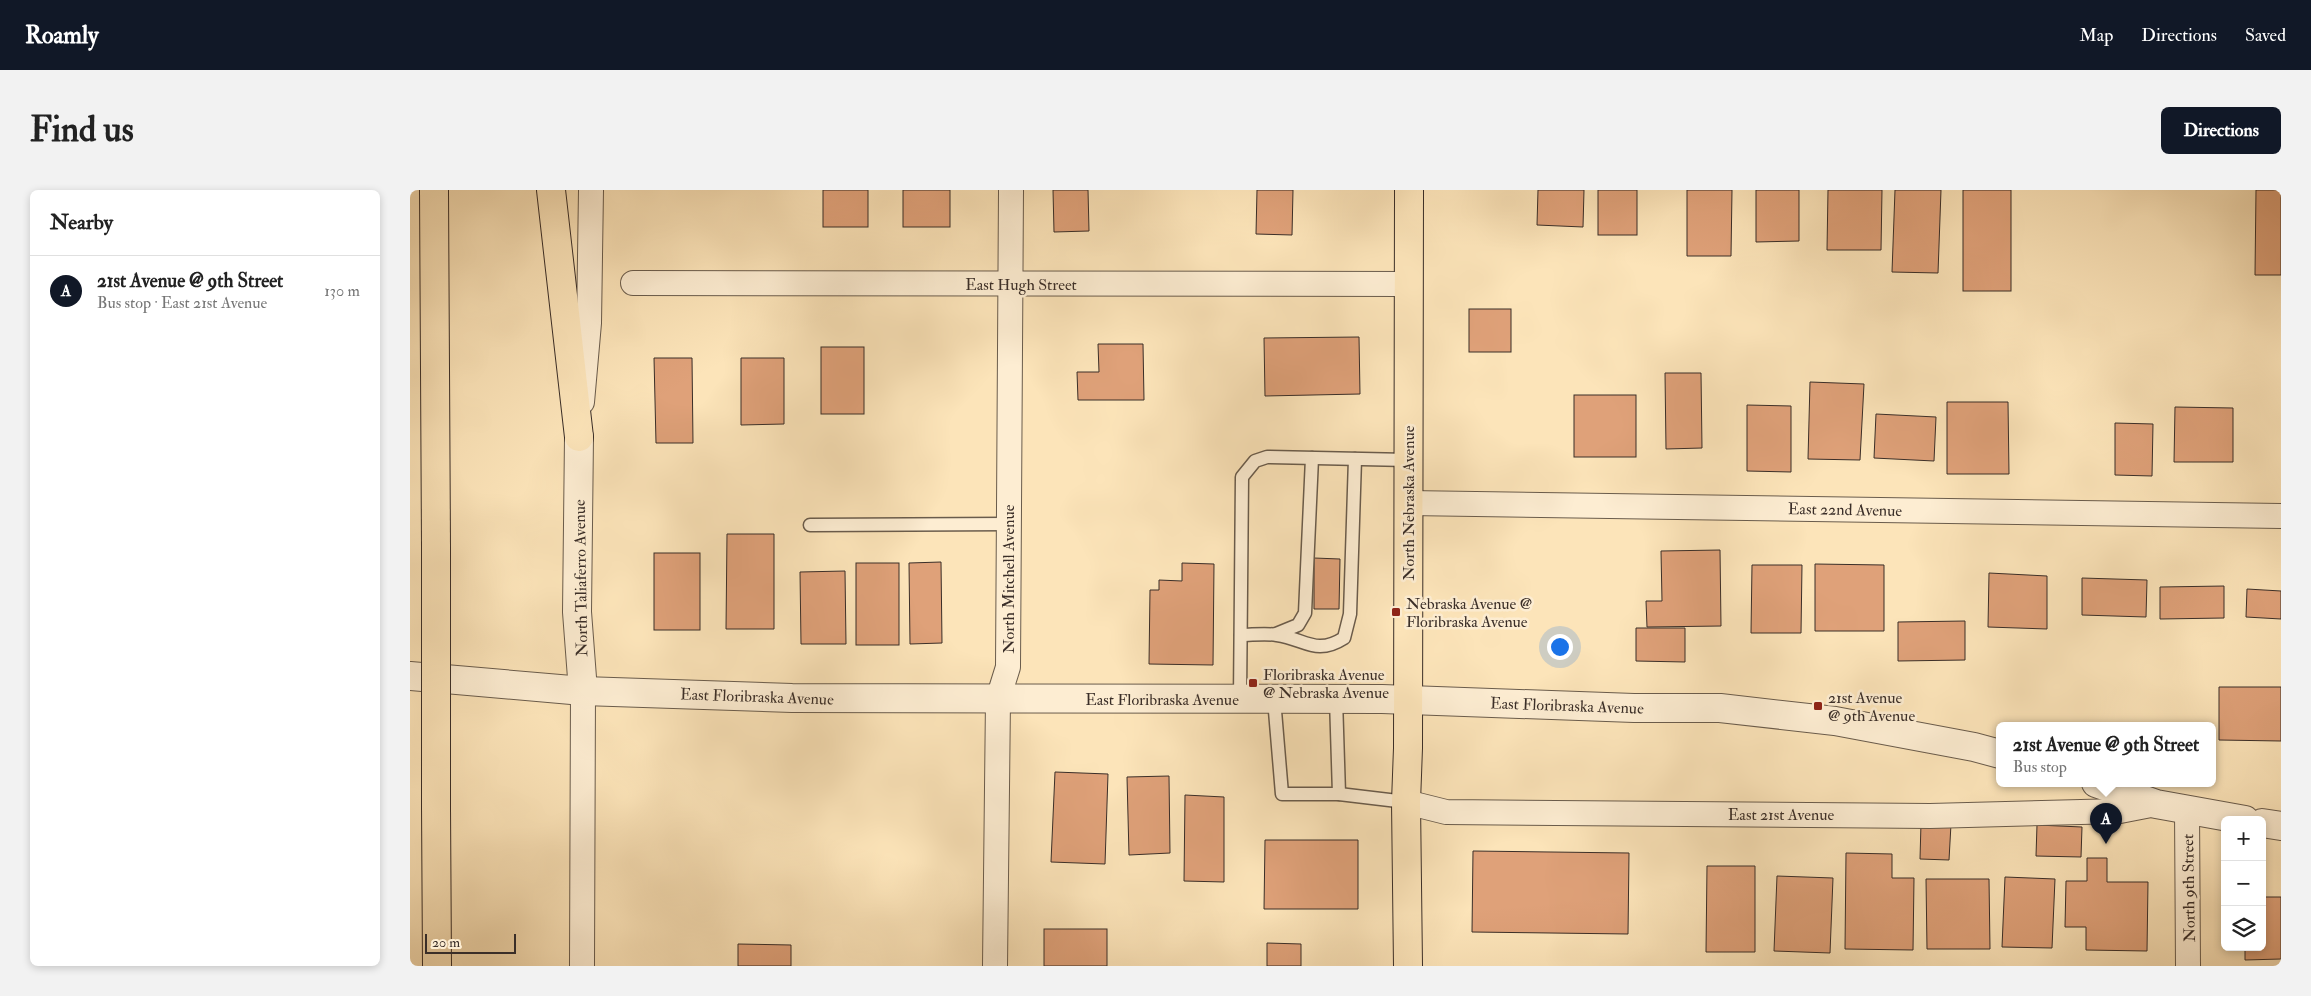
<!DOCTYPE html>
<html lang="en">
<head>
<meta charset="utf-8">
<style>
  body { margin:0; font-family:"IM FELL Double Pica",serif; background:#f2f2f2; color:#222 }
  .controls { position:absolute; right:15px; bottom:15px; display:grid; overflow:hidden; border-radius:8px; box-shadow:0 2px 8px #0003 }
  .controls button { width:45px; height:45px; display:grid; place-items:center; padding:0; border:0; border-bottom:1px solid #e0e0e0; background:#fff; color:#222; font:25px sans-serif }
  .scale { position:absolute; left:15px; bottom:12px; width:91px; box-sizing:border-box; padding-left:5px; border:2px solid #3a2e28; border-top:0; font-size:14px; line-height:18px; white-space:nowrap; color:#3a2e28; -webkit-text-stroke:4px #fdedd2; paint-order:stroke }
  .you { position:absolute; left:1149px; top:456px; width:18px; height:18px; margin:-12px; border:4px solid #fff; border-radius:50%; background:#1a73e8; box-shadow:0 0 0 8px #1a73e833 }
  .badge { display:grid; place-items:center; width:32px; height:32px; border-radius:50%; background:#111827; color:#fff; font-size:16px; font-weight:700 }
  .pin { position:absolute; translate:-50% -41px; filter:drop-shadow(0 1px 2px #0008) }
  .pin::after { content:''; position:absolute; top:26px; width:18px; height:15px; background:inherit; clip-path:polygon(0 0,100% 0,50% 100%) }
  .popup { position:absolute; left:1586px; top:532px; width:220px; height:65px; box-sizing:border-box; display:grid; place-content:center; border-radius:8px; background:#fff; filter:drop-shadow(0 1px 4px #0005); font-size:16px; white-space:nowrap; color:#767676 }
  .popup b { font-size:19px; color:#222 }
  .popup::after { content:''; position:absolute; left:50%; top:100%; margin-left:-10px; border:10px solid transparent; border-top-color:#fff }
  .list { margin:0; padding:0; list-style:none }
  h2 { display:flex; justify-content:space-between; align-items:center; height:65px; margin:0; padding:0 20px; font-size:21px }
  h2 small { font-size:16px; font-weight:400; color:#767676 }
  .list li { display:grid; grid-template-columns:32px 1fr auto; gap:15px; align-items:center; box-sizing:border-box; height:70px; padding:0 20px; border-top:1px solid #e0e0e0 }
  .list b { display:block; font-size:19px; white-space:nowrap }
  .list p { margin:0; font-size:16px; white-space:nowrap; color:#767676 }
  .list em { font-size:16px; font-style:normal; color:#767676 }
  .icon { flex:none; width:28px; height:28px; fill:none; stroke:currentColor; stroke-width:2; stroke-linecap:round; stroke-linejoin:round }
  .map { position:relative; flex:none; width:1871px; height:776px; overflow:hidden; border-radius:8px }
  header { display:flex; align-items:center; gap:30px; box-sizing:border-box; height:70px; padding:0 25px; background:#111827; color:#fff }
  header strong { font-size:24px }
  nav { display:flex; gap:28px; margin-inline-start:auto; font-size:18px }
  .intro { display:flex; align-items:center; justify-content:space-between; box-sizing:border-box; height:120px; padding:0 30px }
  h1 { margin:0; font-size:35px }
  .button { padding:12px 22px; border-radius:8px; background:#111827; color:#fff; font-size:18px; font-weight:700 }
  main { display:flex; gap:30px; padding:0 30px }
  aside { flex:1; background:#fff; border-radius:8px; box-shadow:0 2px 8px #0003 }
  .map>svg:first-child { display:block }
</style>
</head>
<body>
<header>
<strong>Roamly</strong>
<nav><a>Map</a><a>Directions</a><a>Saved</a></nav>
</header>
<div class="intro"><h1>Find us</h1><a class="button">Directions</a></div>
<main>
<aside>
<h2>Nearby<small></small></h2>
<ul class="list">
<li><span class="badge">A</span><div><b>21st Avenue @ 9th Street</b><p>Bus stop · East 21st Avenue</p></div><em>130 m</em></li>
</ul>
</aside>
<div class="map">
<svg width="1871" height="776" viewBox="0 0 1871 776">
  <rect width="100%" height="100%" fill="#fce4b9"/>
  <filter id="stains"><feTurbulence type="fractalNoise" baseFrequency=".004" numOctaves="4"/><feColorMatrix values="0 0 0 0 .2 0 0 0 0 .09 0 0 0 0 .02 0 0 0 .5 -.17"/></filter>
  <radialGradient id="worn" r=".72"><stop offset=".6" stop-color="#630" stop-opacity="0"/><stop offset="1" stop-color="#630" stop-opacity=".3"/></radialGradient>
  <g fill="#dfa179" stroke="#3a2e28">
    <rect x="413" y="0" width="45" height="37"/>
    <rect x="493" y="0" width="47" height="37"/>
    <path d="M643,0H678L679,41L644,42Z"/>
    <path d="M847,0H883L882,45L846,44Z"/>
    <path d="M1128,0H1174L1173,37L1127,35Z"/>
    <rect x="1188" y="0" width="39" height="45"/>
    <path d="M1277,0H1322L1321,66H1277Z"/>
    <path d="M1346,0H1389V51L1346,52Z"/>
    <path d="M1418,0H1472L1471,60H1417Z"/>
    <path d="M1485,0H1531L1528,83L1482,82Z"/>
    <rect x="1553" y="0" width="48" height="101"/>
    <path d="M1846,0H1871V85H1845Z"/>
    <rect x="1059" y="119" width="42" height="43"/>
    <path d="M949,147L950,204L855,206L854,148Z"/>
    <path d="M688,154H733L734,210H668L667,182H689Z"/>
    <rect x="411" y="157" width="43" height="67"/>
    <path d="M244,168H282L283,253H246Z"/>
    <path d="M331,168H374V234L331,235Z"/>
    <path d="M1255,183H1291L1292,258L1256,259Z"/>
    <path d="M1400,192L1454,194L1450,270L1398,269Z"/>
    <rect x="1164" y="205" width="62" height="62"/>
    <path d="M1537,212H1598L1599,284H1537Z"/>
    <path d="M1337,215L1381,216V282L1337,281Z"/>
    <path d="M1765,217L1823,218V272H1764Z"/>
    <path d="M1466,224L1526,227L1524,271L1464,268Z"/>
    <path d="M1705,233L1743,234L1742,286L1705,285Z"/>
    <path d="M317,344H364V439H316Z"/>
    <path d="M1310,360L1311,436L1237,437L1236,411H1252L1251,361Z"/>
    <rect x="244" y="363" width="46" height="77"/>
    <path d="M904,368L930,369L929,419H904Z"/>
    <path d="M531,372L532,453L500,454L499,373Z"/>
    <rect x="446" y="373" width="43" height="82"/>
    <path d="M772,373L804,374L803,475L739,474L740,400H749V390L772,391Z"/>
    <path d="M1405,374L1474,375V441H1405Z"/>
    <path d="M1342,375H1392L1391,443H1341Z"/>
    <path d="M435,381L436,454H391L390,382Z"/>
    <path d="M1579,383L1637,386V439L1578,437Z"/>
    <path d="M1672,388L1737,390L1736,427L1672,425Z"/>
    <path d="M1814,396V428L1750,429V397Z"/>
    <path d="M1837,399L1871,401V429L1836,427Z"/>
    <path d="M1555,431V470L1488,471V432Z"/>
    <path d="M1226,438H1275V472L1226,471Z"/>
    <path d="M1809,497H1871V551L1809,550Z"/>
    <path d="M645,582L698,584L695,674L641,672Z"/>
    <path d="M759,586L760,663L719,665L717,587Z"/>
    <path d="M775,605L814,607V692L774,691Z"/>
    <path d="M1511,633L1541,634L1539,670L1510,669Z"/>
    <path d="M1627,635L1672,637L1671,667L1626,666Z"/>
    <path d="M855,650H948V719H854Z"/>
    <path d="M1063,661L1219,663L1218,744L1062,742Z"/>
    <path d="M1436,663L1482,664V688H1504L1503,760L1435,759Z"/>
    <path d="M1677,668H1697V692H1738L1737,761L1676,760V737H1655L1656,691H1677Z"/>
    <path d="M1297,676H1345V762H1296Z"/>
    <path d="M1367,686L1423,688L1420,763L1364,761Z"/>
    <path d="M1595,687L1645,689L1642,758L1592,757Z"/>
    <path d="M1516,689H1579L1580,759H1517Z"/>
    <path d="M1852,707H1871V769L1835,770V757H1852Z"/>
    <rect x="634" y="739" width="63" height="37"/>
    <path d="M857,753L891,754V776H857Z"/>
    <path d="M328,754L381,755V776H328Z"/>
  </g>
  <g fill="none" stroke-linecap="round" stroke-linejoin="round">
    <g stroke="#6a5c4c" stroke-width="15">
      <g id="service">
        <path d="M400,335L599,334"/>
        <path d="M866,444L888,435L895,423L902,268"/>
        <path d="M831,445C842,445 855,443 867,445C895,449 906,466 934,448L940,424L945,269"/>
        <path d="M830,509L832,287L845,271L857,267L998,270"/>
        <path d="M864,509L872,604H929L996,612"/>
        <path d="M926,509L929,604"/>
      </g>
    </g>
    <g stroke="#6a5c4c" stroke-width="26">
      <g id="minor">
        <path d="M223,93L998,94"/>
        <path d="M172,212L179,133L181,0"/>
        <path d="M998,313L1871,326"/>
        <path d="M996,612L1036,622L1520,626L1710,621L1746,614"/>
        <path d="M1777,620L1778,776"/>
        <path d="M172,776L173,501"/>
        <path d="M585,776L588,509L598,477L601,0"/>
      </g>
    </g>
    <g stroke="#6a5c4c" stroke-width="30">
      <g id="tertiary">
        <path d="M169,247L167,422L173,501"/>
        <path d="M0,486L173,501L382,508L972,509L1224,518H1310L1425,531L1564,557L1590,564"/>
        <path d="M1686,593L1746,614L1835,630"/>
        <path d="M1852,633L1871,636"/>
      </g>
    </g>
    <g stroke="#3a2e28" stroke-width="30">
      <path id="primary" d="M998,776L996,612L998,558L999,0"/>
    </g>
    <g stroke="#3a2e28" stroke-width="30">
      <g id="motorway">
        <path d="M24,0L26,357"/>
        <path d="M141,0L169,247"/>
        <path d="M26,616L27,776"/>
      </g>
    </g>
    <use href="#service" stroke="#fdedd2" stroke-width="12"/>
    <use href="#minor" stroke="#fdedd2" stroke-width="24"/>
    <use href="#tertiary" stroke="#fdedd2" stroke-width="28"/>
    <use href="#primary" stroke="#fce4b9" stroke-width="28"/>
    <use href="#motorway" stroke="#fce4b9" stroke-width="28"/>
    <g stroke="#3a2e28" stroke-width="30" stroke-linecap="butt">
      <path id="motorway-bridge" d="M26,357V616"/>
    </g>
    <use href="#motorway-bridge" stroke="#fce4b9" stroke-width="28"/>
  </g>
  <g fill="#8f2418" stroke="#fdedd2" stroke-width="2">
    <rect x="981" y="417" width="10" height="10" rx="2.5"/>
    <rect x="838" y="488" width="10" height="10" rx="2.5"/>
    <rect x="1403" y="511" width="10" height="10" rx="2.5"/>
  </g>
  <g text-anchor="middle" stroke-width="5" stroke-linejoin="round" paint-order="stroke">
    <g font-size="16" fill="#3a2e28" stroke="#fdedd2">
      <text x="611" y="100">East Hugh Street</text>
      <text transform="translate(998 313) rotate(-90)" y="6">North Nebraska Avenue</text>
      <text transform="translate(1435 319) rotate(1)" y="6">East 22nd Avenue</text>
      <text transform="translate(170 388) rotate(-91)" y="6">North Taliaferro Avenue</text>
      <text transform="translate(598 389) rotate(-90)" y="6">North Mitchell Avenue</text>
      <text transform="translate(347 506) rotate(2)" y="6">East Floribraska Avenue</text>
      <text x="752" y="515">East Floribraska Avenue</text>
      <text transform="translate(1157 515) rotate(2)" y="6">East Floribraska Avenue</text>
      <text x="1371" y="630">East 21st Avenue</text>
      <text transform="translate(1778 698) rotate(-91)" y="6">North 9th Street</text>
    </g>
    <g font-size="16" fill="#3a2e28" stroke="#fdedd2" text-anchor="start">
      <text x="996" y="419">Nebraska Avenue @<tspan x="996" dy="18">Floribraska Avenue</tspan></text>
      <text x="853" y="490">Floribraska Avenue<tspan x="853" dy="18">@ Nebraska Avenue</tspan></text>
      <text x="1418" y="513">21st Avenue<tspan x="1418" dy="18">@ 9th Avenue</tspan></text>
    </g>
  </g>
  <rect width="100%" height="100%" filter="url(#stains)"/>
  <rect width="100%" height="100%" fill="url(#worn)"/>
</svg>
<div class="controls">
<button>+</button>
<button>−</button>
<button><svg class="icon" aria-label="layers" viewBox="0 0 24 24"><path d="M12 4l9 5-9 5-9-5zM3 14l9 5 9-5"/></svg></button>
</div>
<div class="scale">20 m</div>
<div class="you"></div>
<div class="pin badge" style="left:1696px;top:654px">A</div>
<div class="popup"><b>21st Avenue @ 9th Street</b>Bus stop</div>
</div>
</main>
</body>
</html>
